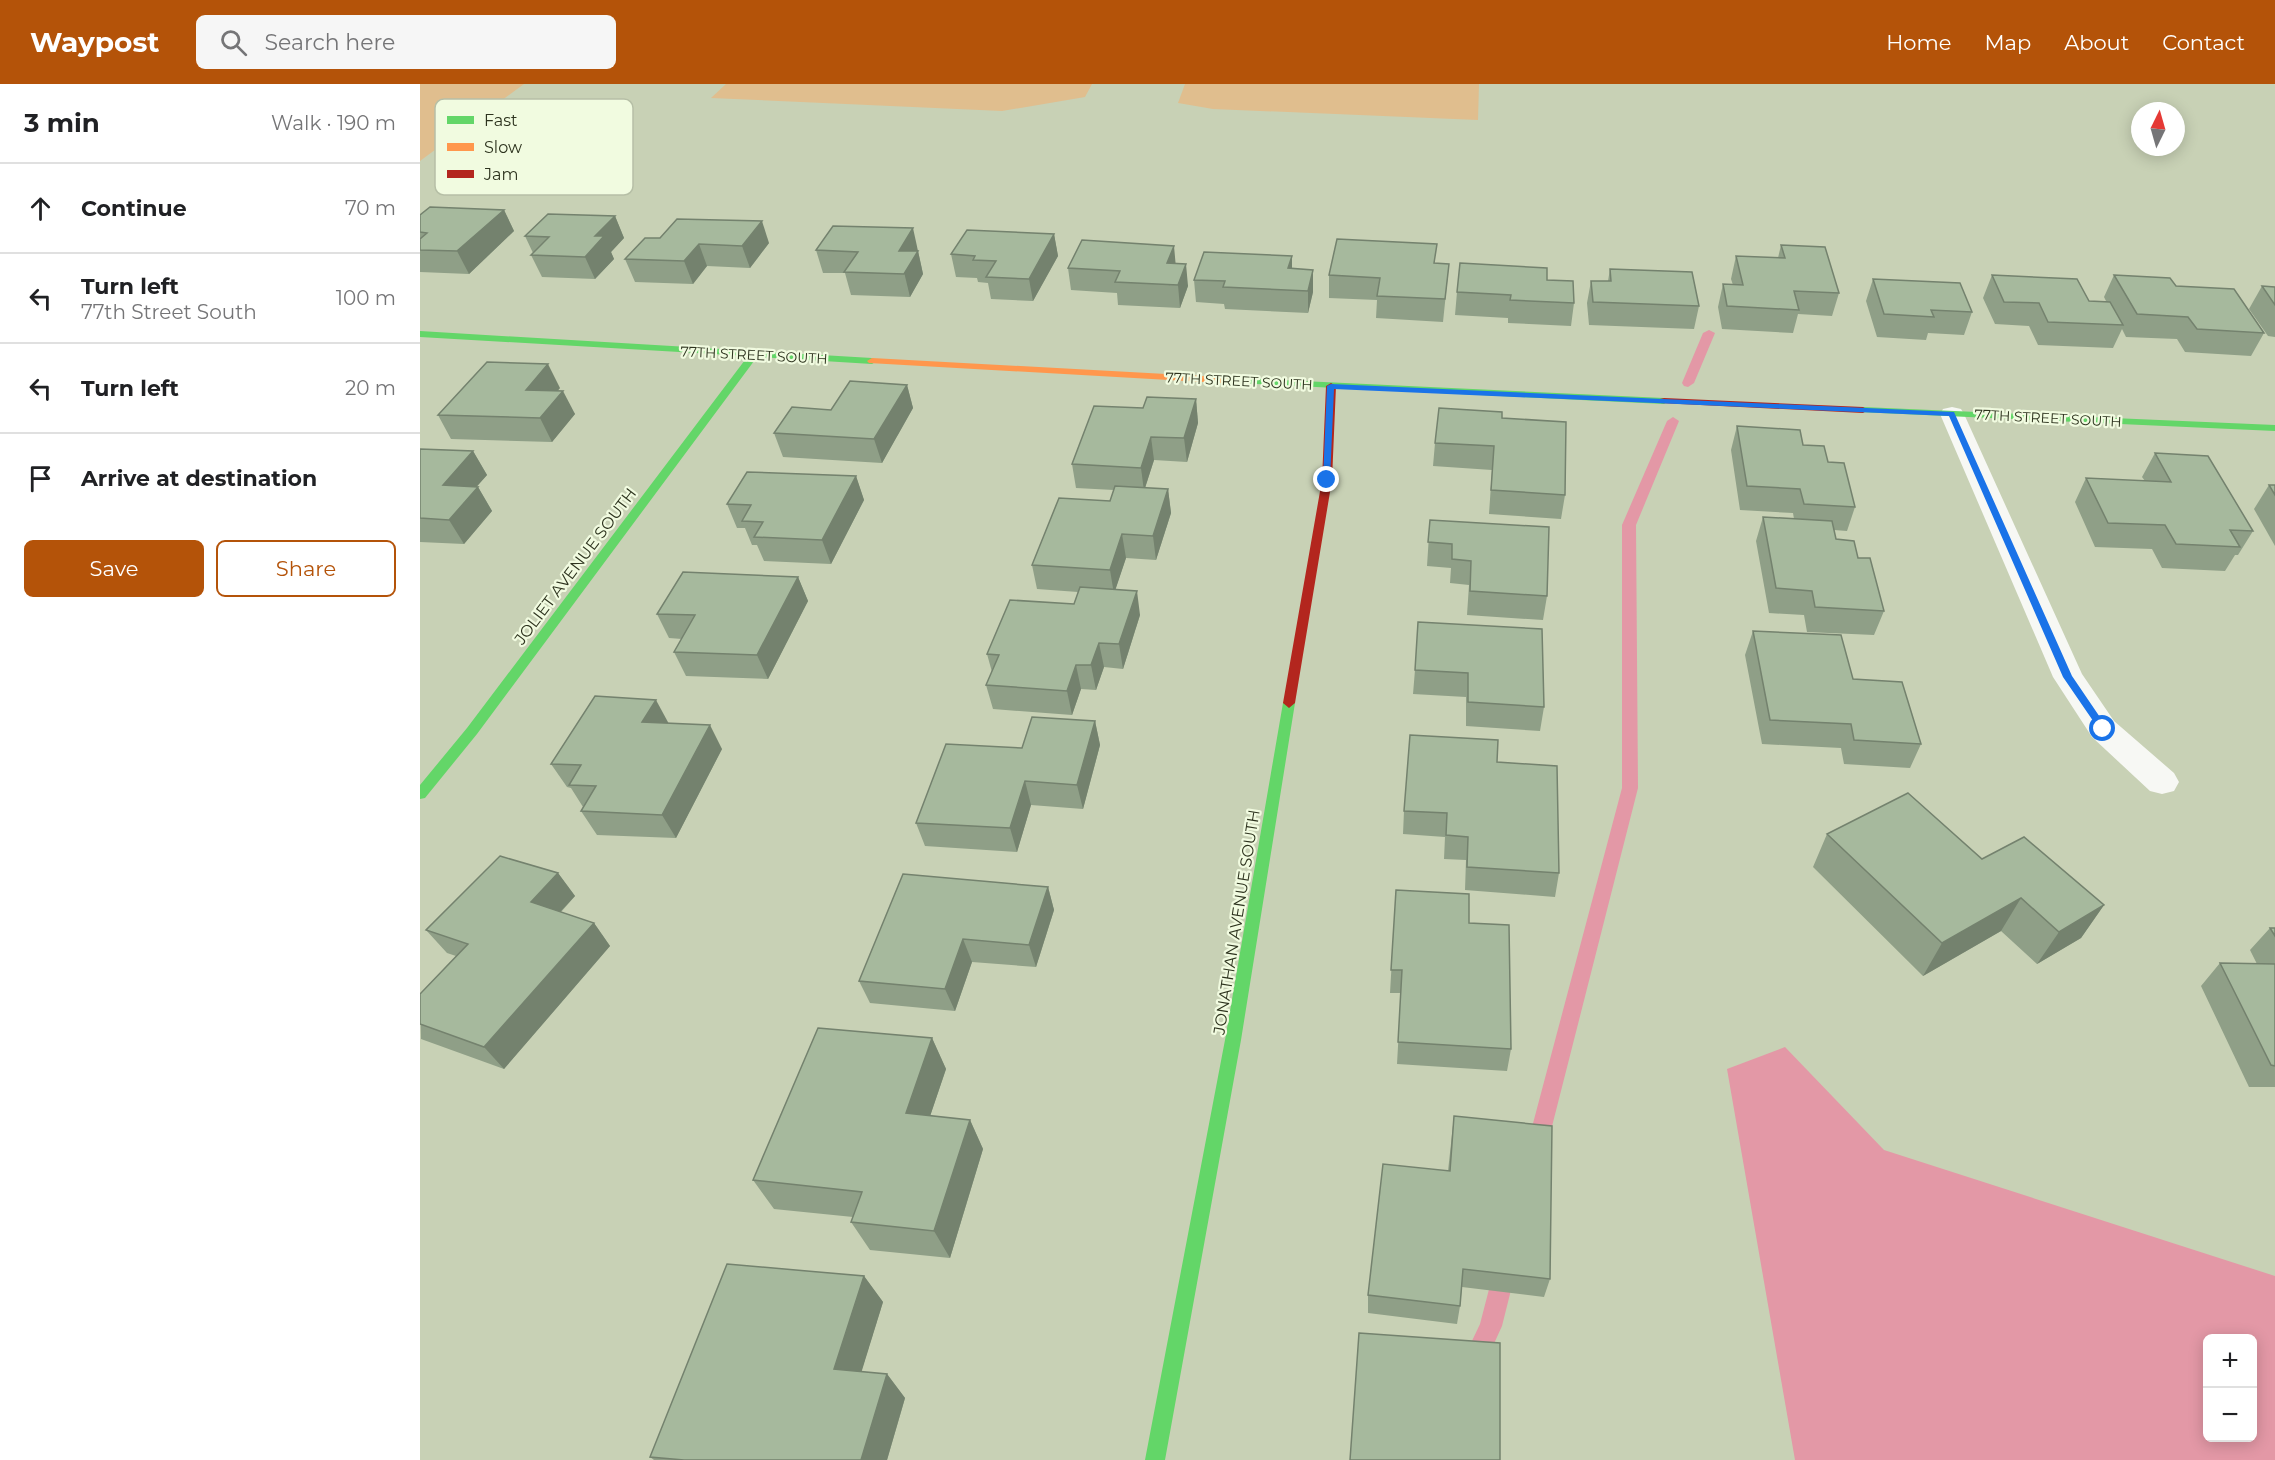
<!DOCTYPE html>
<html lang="en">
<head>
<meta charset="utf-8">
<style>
  body { margin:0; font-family:Montserrat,sans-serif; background:#f6f6f6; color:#202124 }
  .controls { position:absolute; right:18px; bottom:18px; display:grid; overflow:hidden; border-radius:9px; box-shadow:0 3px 15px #0003 }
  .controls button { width:54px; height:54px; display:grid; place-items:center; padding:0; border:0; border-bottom:2px solid #e0e0e0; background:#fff; color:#202124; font:30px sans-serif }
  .compass { position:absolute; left:1711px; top:18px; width:54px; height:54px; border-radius:50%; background:#fff; box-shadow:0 3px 15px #0003; rotate:5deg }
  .stop { position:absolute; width:18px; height:18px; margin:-14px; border:4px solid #1a73e8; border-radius:50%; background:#fff }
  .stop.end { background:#1a73e8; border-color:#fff; box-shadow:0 2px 6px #0008 }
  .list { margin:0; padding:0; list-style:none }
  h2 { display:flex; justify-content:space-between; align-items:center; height:78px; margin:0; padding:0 24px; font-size:26px }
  h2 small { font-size:20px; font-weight:400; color:#757577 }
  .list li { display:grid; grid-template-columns:39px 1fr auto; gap:18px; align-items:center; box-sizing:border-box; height:90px; padding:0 24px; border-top:2px solid #e0e0e0 }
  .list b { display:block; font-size:22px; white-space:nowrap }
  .list p { margin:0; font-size:20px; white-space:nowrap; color:#757577 }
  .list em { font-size:20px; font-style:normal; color:#757577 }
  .actions { display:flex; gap:12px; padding:18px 24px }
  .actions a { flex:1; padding:14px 0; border:2px solid #b45309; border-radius:9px; text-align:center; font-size:21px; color:#b45309 }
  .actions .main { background:#b45309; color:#fff }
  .icon { flex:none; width:33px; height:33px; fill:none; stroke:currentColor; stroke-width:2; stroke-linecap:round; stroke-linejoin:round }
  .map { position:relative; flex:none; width:1855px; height:1376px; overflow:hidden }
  header { display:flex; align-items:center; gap:36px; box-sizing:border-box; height:84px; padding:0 30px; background:#b45309; color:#fff }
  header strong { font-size:28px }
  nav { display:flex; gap:33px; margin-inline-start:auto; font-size:21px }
  .search { width:420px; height:54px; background:#f6f6f6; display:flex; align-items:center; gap:15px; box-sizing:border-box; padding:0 21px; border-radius:9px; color:#757577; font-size:22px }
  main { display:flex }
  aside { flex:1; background:#fff }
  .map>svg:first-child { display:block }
</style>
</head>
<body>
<header>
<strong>Waypost</strong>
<div class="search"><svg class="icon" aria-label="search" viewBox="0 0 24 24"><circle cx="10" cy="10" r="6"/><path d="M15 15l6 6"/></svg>Search here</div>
<nav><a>Home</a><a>Map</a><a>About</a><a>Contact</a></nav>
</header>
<main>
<aside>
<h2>3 min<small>Walk · 190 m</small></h2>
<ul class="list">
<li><svg class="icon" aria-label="ahead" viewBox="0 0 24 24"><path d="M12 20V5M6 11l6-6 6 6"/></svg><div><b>Continue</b></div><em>70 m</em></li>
<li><svg class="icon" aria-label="left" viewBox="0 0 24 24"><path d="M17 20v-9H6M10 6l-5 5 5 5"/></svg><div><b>Turn left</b><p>77th Street South</p></div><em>100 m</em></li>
<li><svg class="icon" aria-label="left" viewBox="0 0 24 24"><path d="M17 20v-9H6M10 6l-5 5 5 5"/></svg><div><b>Turn left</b></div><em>20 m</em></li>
<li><svg class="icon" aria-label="arrive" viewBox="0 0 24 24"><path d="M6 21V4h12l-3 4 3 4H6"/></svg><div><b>Arrive at destination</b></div></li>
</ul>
<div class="actions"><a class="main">Save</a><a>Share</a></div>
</aside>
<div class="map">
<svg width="1855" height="1376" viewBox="0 0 1855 1376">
  <rect width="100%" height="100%" fill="#c8d1b5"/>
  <g fill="#e0be8e">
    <path d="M0,0H104L0,77Z"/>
    <path d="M306,0H672L665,13L582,27L291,14Z"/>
    <path d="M765,0H1059L1058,36L793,25L758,19Z"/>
  </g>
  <path fill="#e398a6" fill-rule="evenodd" d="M1365,963L1464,1066L1855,1192V1376H1375L1307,985ZM1788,1254H1832V1354H1788Z"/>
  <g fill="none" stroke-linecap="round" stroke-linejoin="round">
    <g fill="#e398a6" fill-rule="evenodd">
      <path d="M1289,246L1295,249L1274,299L1268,303L1264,302L1262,299L1283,249Z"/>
      <path d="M1253,333L1259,337L1216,441L1218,704L1127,1062L1124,1069L1117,1072L1110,1069L1107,1062L1202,704V441L1247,337Z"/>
      <path d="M1085,1175L1093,1178L1096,1186L1082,1242L1062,1286L1054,1290L1046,1286L1042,1278L1060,1240L1074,1186L1077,1178Z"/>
    </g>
    <path fill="#f7f8f4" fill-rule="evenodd" d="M1532,323L1541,325L1544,330L1662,590L1694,637L1754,689L1759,698L1754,707L1742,710L1730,707L1672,653L1633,593L1520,330L1523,325Z"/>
    <g fill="#63d668" fill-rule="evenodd">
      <path d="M0,247L452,274L457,277L452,280L337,273L57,650L5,714L0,715V701L47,644L328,272L0,253Z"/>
      <path d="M819,294L1244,314L1249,317L1244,320L816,299L814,297Z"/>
      <path d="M1443,323L1855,341V347L1439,328L1438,326Z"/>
      <path d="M869,614L875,619L821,956L745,1376H725L805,956L863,619Z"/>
    </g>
    <path fill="#ff974d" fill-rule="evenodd" d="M452,274L819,294L824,297L819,300L449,279L447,277Z"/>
    <g fill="#b3261e" fill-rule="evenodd">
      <path d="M911,299L916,302L912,396L875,619L869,624L863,619L902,396L906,302Z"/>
      <path d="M1244,314L1443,323L1448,326L1443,329L1240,319V315Z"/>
    </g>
  </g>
  <g fill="#8f9f87">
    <path d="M84,126L94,147L49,190L0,188V131Z"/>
    <path d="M195,132L204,154L191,168L194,175L175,195L122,193L111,171L113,169L105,152Z"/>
    <path d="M634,150L638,172L613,217L571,215L568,199L558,198L557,194L536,193L531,170Z"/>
    <path d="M240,154L349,159L330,184L287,182L273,200L215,198L205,175Z"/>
    <path d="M1361,161L1419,209L1412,232L1378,230L1373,249L1302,245L1298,223L1303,200L1313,201L1311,195L1316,172L1358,174Z"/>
    <path d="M396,166H498V167L503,190L490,213L431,211L425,189H403Z"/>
    <path d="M1016,179L1029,180L1023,238L956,234L957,216L909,214V191Z"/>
    <path d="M756,180L768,202L760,224L698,221L697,209L651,206L648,184Z"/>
    <path d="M872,185L893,208L888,229L805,225L804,220L776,218L774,196Z"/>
    <path d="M1190,185L1279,222L1274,245L1169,241L1167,219L1171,197H1188Z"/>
    <path d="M1572,191L1669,217H1686L1684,213L1694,191L1756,202L1844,249L1831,272L1765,268L1757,255L1706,253L1702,245L1693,264L1618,261L1609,242L1575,240L1563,214Z"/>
    <path d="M1453,195L1552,228L1544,251L1508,249L1506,256L1457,253L1446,217Z"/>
    <path d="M1127,196L1154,219L1151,242L1088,239V234L1035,231L1037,208Z"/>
    <path d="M1842,202L1855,203V253L1848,252L1829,225Z"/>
    <path d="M487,301L493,324L462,379L363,373L354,349L411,326Z"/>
    <path d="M140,304L137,307L155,330L132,358L31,355L18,331Z"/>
    <path d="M776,315L778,339L767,378L734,376L725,404L748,405L751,429L736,476L706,474L695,506L720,531L703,585L684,583L676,606L661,605L652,631L573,625L566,601L572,588L567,570L654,520L658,508L617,505L612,481L690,417L694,406L656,404L652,380L723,324Z"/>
    <path d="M1082,334L1145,411L1141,435L1069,430L1072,386L1013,382L1015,359Z"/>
    <path d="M1317,342L1383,361L1408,378L1435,423L1427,447L1414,446L1416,455L1438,474L1464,527L1454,551L1387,548L1384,531L1349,529L1336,457L1343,433L1374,435L1373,429L1320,426L1311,366Z"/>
    <path d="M0,365L53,367L67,391L56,403H58L72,427L44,460L0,458Z"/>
    <path d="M1735,369L1833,447L1818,471H1815L1805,487L1742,484L1732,465L1675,463L1655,418L1666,394L1725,397L1722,393Z"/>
    <path d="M436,392L444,416L411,480L344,477L337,461H332L325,444H317L307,420Z"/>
    <path d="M1849,401H1855V462L1834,425Z"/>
    <path d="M1010,436L1127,512L1123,536L1047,531L1049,501L1030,499L1031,484L1007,482Z"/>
    <path d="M378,493L388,517L348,595L266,592L254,568L262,555L249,554L237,530Z"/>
    <path d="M1122,545L1124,623L1120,647L1046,642V613L993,610L995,586Z"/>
    <path d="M1333,547L1433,595L1501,660L1490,684L1424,680L1421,664L1342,660L1325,571Z"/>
    <path d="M675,637L680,661L663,725L611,721L597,768L505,762L496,739L602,664Z"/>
    <path d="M249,640L302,665L256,754L177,751L161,727L163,723L151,704L147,703L131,680Z"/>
    <path d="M1077,678L1139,789L1135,813L1045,806L1046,776L1024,775L1025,753L983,750L984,727Z"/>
    <path d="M1407,750L1562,775L1684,821L1661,854L1617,880L1581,847L1503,892L1393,783Z"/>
    <path d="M138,789L155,812L141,828L174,839L190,862L84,985L1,955L0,910L36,872L27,869L6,846Z"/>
    <path d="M628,803L634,826L616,883L552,878L535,927L450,919L439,897Z"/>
    <path d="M976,806L1049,839L1091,965L1087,987L977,980L981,909H970Z"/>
    <path d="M1850,844H1855V1003H1829L1781,902L1800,879L1837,880L1830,866Z"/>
    <path d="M512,954L526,985L510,1032L550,1036L563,1065L530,1174L450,1166L431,1138L433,1133L354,1125L333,1096Z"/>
    <path d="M1034,1032L1130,1195L1124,1213L1042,1203L1040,1222L1037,1240L948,1229V1211L1028,1087Z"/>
    <path d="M444,1192L463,1218L441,1288L467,1290L485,1314L467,1376H234L230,1373Z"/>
  </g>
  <g fill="#74826e">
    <path d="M84,126L94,147L49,190L37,167Z"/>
    <path d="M195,132L204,154L191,168L194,175L175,195L165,173L175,152Z"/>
    <path d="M342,137L349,159L330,184L322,162Z"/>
    <path d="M493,144L503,190L490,213L479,167Z"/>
    <path d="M634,150L638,172L613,217L609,195Z"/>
    <path d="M279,160L287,182L273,200L264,177Z"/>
    <path d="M754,162L756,184L749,202L747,179Z"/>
    <path d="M872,172V195L869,207L868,184Z"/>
    <path d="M766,180L768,202L760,224L758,201Z"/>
    <path d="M893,186V208L888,229V207Z"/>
    <path d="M128,280L140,304L118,329L106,306Z"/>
    <path d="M487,301L493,324L462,379L454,355Z"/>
    <path d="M143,307L155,330L132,358L120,334Z"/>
    <path d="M776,315L778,339L767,378L764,354Z"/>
    <path d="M731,353L734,376L724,407L721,384Z"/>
    <path d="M53,367L67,391L37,425L23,401Z"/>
    <path d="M436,392L444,416L411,480L402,456Z"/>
    <path d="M58,403L72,427L44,460L29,436Z"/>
    <path d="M748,405L751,429L736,476L733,452Z"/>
    <path d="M702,450L706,474L694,510L690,486Z"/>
    <path d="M378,493L388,517L348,595L337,571Z"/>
    <path d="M717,507L720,531L703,585L699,560Z"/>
    <path d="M679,559L684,583L676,606L671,581Z"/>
    <path d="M656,581L661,605L652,631L647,607Z"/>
    <path d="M236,616L249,640L222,638Z"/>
    <path d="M675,637L680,661L663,725L657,701Z"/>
    <path d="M290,641L302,665L256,754L242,731Z"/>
    <path d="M605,697L611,721L597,768L590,744Z"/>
    <path d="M138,789L155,812L128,841L111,818Z"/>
    <path d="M628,803L634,826L616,883L609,861Z"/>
    <path d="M1601,814L1581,847L1503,892L1522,859Z"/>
    <path d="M1684,821L1661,854L1617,880L1639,848Z"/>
    <path d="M174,839L190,862L84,985L64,963Z"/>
    <path d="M543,855L552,878L535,927L525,905Z"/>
    <path d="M512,954L526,985L501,1059L486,1029Z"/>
    <path d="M550,1036L563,1065L530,1174L514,1147Z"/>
    <path d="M444,1192L463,1218L435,1309L414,1285Z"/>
    <path d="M467,1290L485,1314L467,1376H441Z"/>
  </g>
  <g fill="#a6b99d" stroke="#74826e" stroke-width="1.5">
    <path d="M10,123L84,126L37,167L0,166V155L7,149L0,148V131Z"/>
    <path d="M128,130L195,132L175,152H184L165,173L111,171L129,153L105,152Z"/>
    <path d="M257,135L342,137L322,162L279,160L264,177L205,175L225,154H240Z"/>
    <path d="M413,142L493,144L479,167H498L484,190L424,188L438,168L396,166Z"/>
    <path d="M547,146L634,150L609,195L566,193L576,177L553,176L555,172L531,170Z"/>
    <path d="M917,155L1017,160L1014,179L1029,180L1025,215L957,212L960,194L909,191Z"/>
    <path d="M662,156L754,162L747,179L766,180L758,201L695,198L700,187L648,184Z"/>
    <path d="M1361,161L1405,163L1419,209L1374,207L1379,226L1307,222L1303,200L1323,201L1316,172L1365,174Z"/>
    <path d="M784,168L872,172L868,184L893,186L888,207L803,203L805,197L774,196Z"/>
    <path d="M1040,179L1127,184V196L1153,197L1154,219L1090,216L1091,211L1037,208Z"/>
    <path d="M1190,185L1272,188L1279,222L1173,218L1171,197H1191Z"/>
    <path d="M1572,191L1657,195L1669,217L1690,218L1703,241L1628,238L1619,219L1584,218Z"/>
    <path d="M1694,191L1750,194L1756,202L1814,205L1844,249L1777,245L1768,233L1717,230Z"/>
    <path d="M1453,195L1540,199L1552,228L1511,226L1514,233L1464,230Z"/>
    <path d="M1842,202L1855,203V221Z"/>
    <path d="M67,278L128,280L106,306L143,307L120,334L18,331Z"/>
    <path d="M430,297L487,301L454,355L354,349L372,323L411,326Z"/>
    <path d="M727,313L776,315L764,354L731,353L721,384L652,380L674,322L723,324Z"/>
    <path d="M1019,324L1082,328V334L1146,338L1145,411L1071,406L1074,362L1015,359Z"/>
    <path d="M1317,342L1380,346L1383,361L1404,362L1408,378L1424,379L1435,423L1384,420L1380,405L1327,402Z"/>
    <path d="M0,365L53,367L23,401L58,403L29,436L0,434Z"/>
    <path d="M1735,369L1788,372L1833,447L1810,446L1820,463L1756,460L1745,441L1688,439L1666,394L1751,398Z"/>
    <path d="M327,388L436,392L402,456L334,453L343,438L322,437L331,421L307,420Z"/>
    <path d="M1849,401H1855V411Z"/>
    <path d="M695,402L748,405L733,452L702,450L690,486L612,481L639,414L690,417Z"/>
    <path d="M1343,433L1412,437L1416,455L1434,457L1438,474H1450L1464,527L1395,523L1392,507L1356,504Z"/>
    <path d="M1010,436L1129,443L1127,512L1050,507L1051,477L1032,475V460L1008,458Z"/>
    <path d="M263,488L378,493L337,571L254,568L275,531L237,530Z"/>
    <path d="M660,503L717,507L699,560L679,559L671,581H656L647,607L566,601L579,571L567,570L590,516L654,520Z"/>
    <path d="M998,538L1122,545L1124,623L1048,618V589L995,586Z"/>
    <path d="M1333,547L1421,551L1433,595L1482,598L1501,660L1434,656L1431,640L1350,636Z"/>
    <path d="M175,612L236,616L222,638L290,641L242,731L161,727L176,702L149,701L161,681L131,680Z"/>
    <path d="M612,633L675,637L657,701L605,697L590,744L496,739L526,660L602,664Z"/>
    <path d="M990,651L1078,656L1077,678L1137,682L1139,789L1047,783L1048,753L1026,751L1027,729L984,727Z"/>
    <path d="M1488,709L1562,775L1604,753L1684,821L1639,848L1601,814L1522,859L1407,750Z"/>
    <path d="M80,772L138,789L111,818L174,839L64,963L0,940V910L48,860L6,846Z"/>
    <path d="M483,790L628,803L609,861L543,855L525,905L439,897Z"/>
    <path d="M976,806L1049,810V839L1089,841L1091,965L978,958L982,886H971Z"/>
    <path d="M1850,844H1855V852Z"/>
    <path d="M1800,879L1855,880V982L1851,981Z"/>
    <path d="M398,944L512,954L486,1029L550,1036L514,1147L431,1138L442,1108L333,1096Z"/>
    <path d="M1034,1032L1132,1042L1130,1195L1043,1185L1040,1222L948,1211L963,1080L1030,1087Z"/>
    <path d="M307,1180L444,1192L414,1285L467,1290L441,1376H264L230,1373Z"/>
    <path d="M939,1249L1080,1259V1376H930Z"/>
  </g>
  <path fill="#1a73e8" d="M911,300L1534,328L1652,592L1688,645L1683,648L1680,647L1643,593L1529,332L914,305L910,396L907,398L903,396L907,302Z"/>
  <g text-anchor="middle" stroke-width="4.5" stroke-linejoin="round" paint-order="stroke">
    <g font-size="14" fill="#2d331e" stroke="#f1fbe0">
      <text transform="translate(334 271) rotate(3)" y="5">77TH STREET SOUTH</text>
      <text transform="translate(819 297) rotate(3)" y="5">77TH STREET SOUTH</text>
      <text transform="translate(1628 334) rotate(3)" y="5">77TH STREET SOUTH</text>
    </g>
    <g font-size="16" fill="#2d331e" stroke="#f1fbe0">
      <text transform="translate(155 482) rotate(-53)" y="6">JOLIET AVENUE SOUTH</text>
      <text transform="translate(816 838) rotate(-81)" y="6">JONATHAN AVENUE SOUTH</text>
    </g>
  </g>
  <rect x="15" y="15" width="198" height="96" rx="9" fill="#f1fbe0" stroke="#b6bfa6" stroke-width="1.5"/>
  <rect x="27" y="32" width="27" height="8" fill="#63d668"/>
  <rect x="27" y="59" width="27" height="8" fill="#ff974d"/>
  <rect x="27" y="86" width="27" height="8" fill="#b3261e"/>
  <g font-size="16" fill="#2d331e">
    <text x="64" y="42">Fast</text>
    <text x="64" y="69">Slow</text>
    <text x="64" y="96">Jam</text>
  </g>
</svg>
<div class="controls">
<button>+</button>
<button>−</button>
</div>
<svg class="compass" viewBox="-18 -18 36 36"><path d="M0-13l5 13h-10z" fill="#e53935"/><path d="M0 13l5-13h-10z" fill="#757577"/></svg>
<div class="stop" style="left:1683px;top:645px"></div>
<div class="stop end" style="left:907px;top:396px"></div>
</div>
</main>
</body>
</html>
